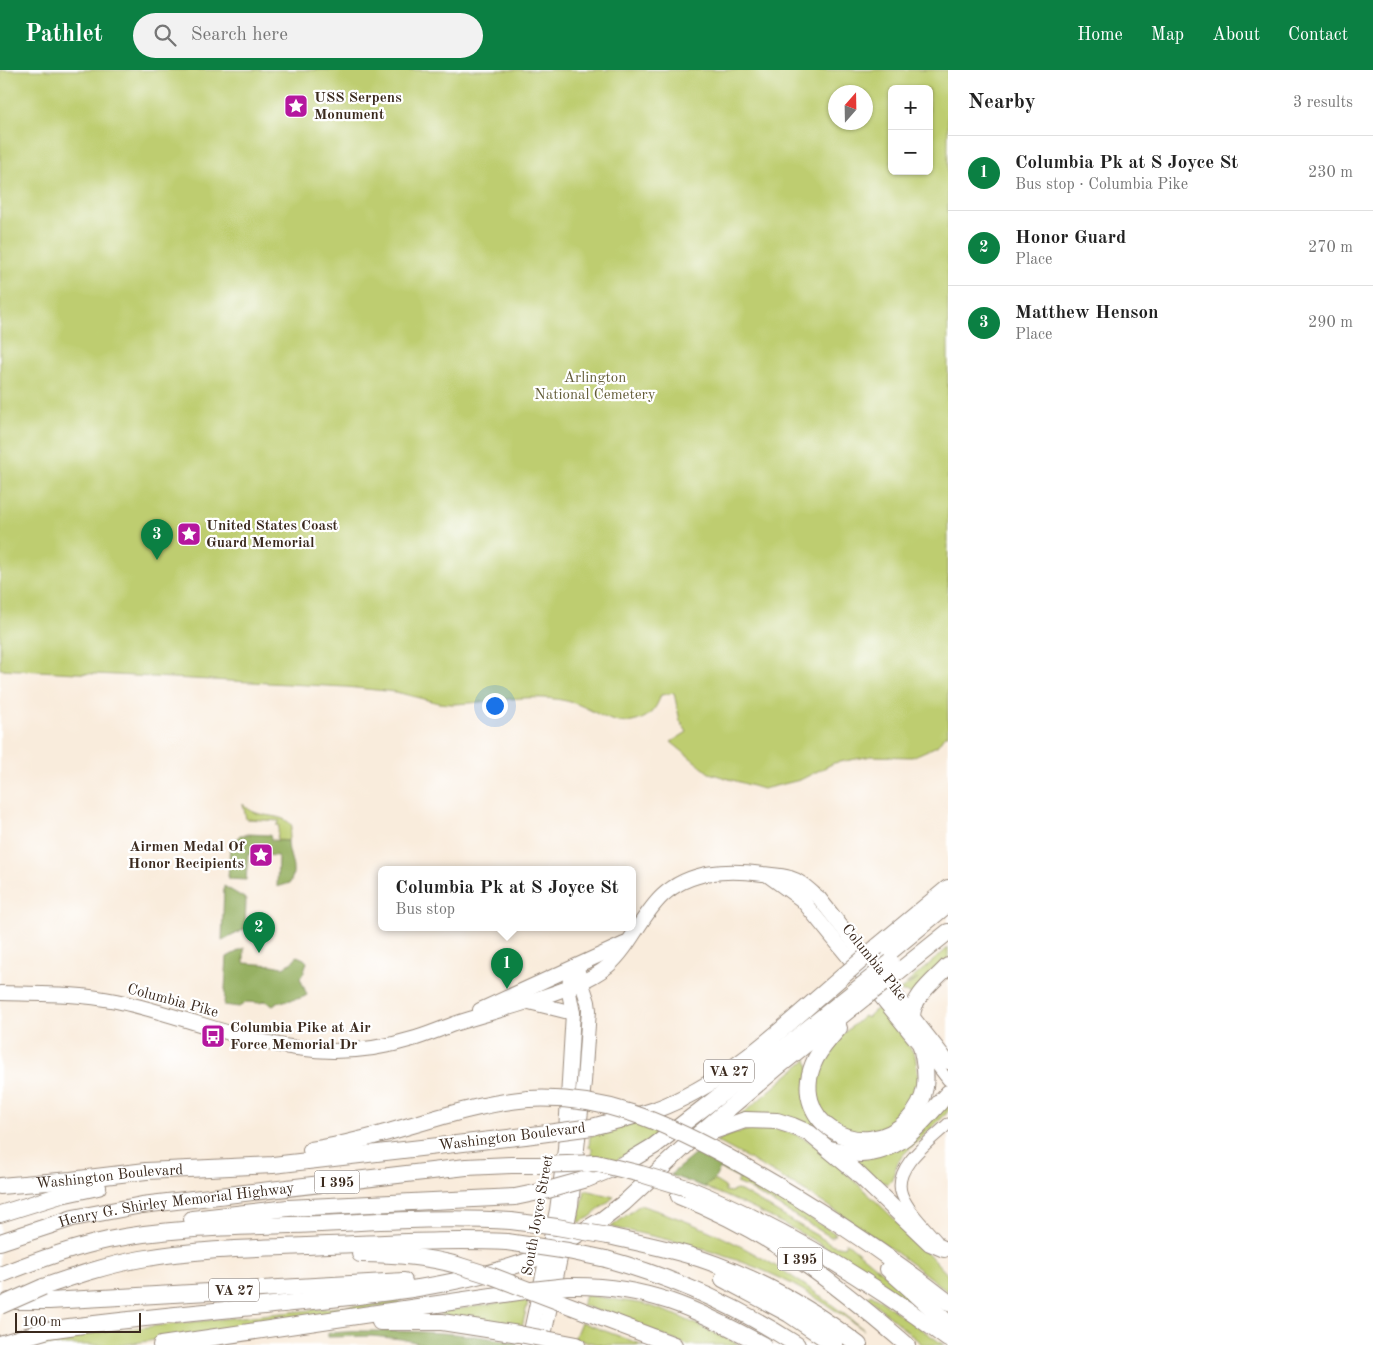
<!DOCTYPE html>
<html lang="en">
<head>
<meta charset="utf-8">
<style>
  body { margin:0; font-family:"Old Standard TT",serif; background:#f2f2f2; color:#222 }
  .controls { position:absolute; right:15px; top:15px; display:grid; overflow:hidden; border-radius:8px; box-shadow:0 1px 4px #0004 }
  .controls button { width:45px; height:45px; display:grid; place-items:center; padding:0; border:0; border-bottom:1px solid #e0e0e0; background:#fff; color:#222; font:25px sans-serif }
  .compass { position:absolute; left:828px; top:15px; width:45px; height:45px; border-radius:50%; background:#fff; box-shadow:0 1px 4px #0004; rotate:20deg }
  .scale { position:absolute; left:15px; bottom:12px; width:126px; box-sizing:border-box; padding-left:5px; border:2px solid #3b2a1e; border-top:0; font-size:14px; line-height:18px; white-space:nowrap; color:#3b2a1e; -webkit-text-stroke:4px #fff; paint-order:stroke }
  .you { position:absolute; left:494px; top:635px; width:18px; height:18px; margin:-12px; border:4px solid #fff; border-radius:50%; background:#1a73e8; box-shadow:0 0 0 8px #1a73e833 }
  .badge { display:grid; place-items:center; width:32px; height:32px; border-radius:50%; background:#0b8043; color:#fff; font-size:16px; font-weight:700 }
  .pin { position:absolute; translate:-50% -41px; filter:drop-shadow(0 1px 2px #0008) }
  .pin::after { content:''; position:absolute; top:26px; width:18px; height:15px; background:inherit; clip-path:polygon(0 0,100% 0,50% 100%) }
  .popup { position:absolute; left:378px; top:796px; width:258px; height:65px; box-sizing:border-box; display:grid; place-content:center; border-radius:8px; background:#fff; filter:drop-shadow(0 1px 4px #0005); font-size:16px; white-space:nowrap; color:#767676 }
  .popup b { font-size:19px; color:#222 }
  .popup::after { content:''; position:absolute; left:50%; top:100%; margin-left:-10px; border:10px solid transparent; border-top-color:#fff }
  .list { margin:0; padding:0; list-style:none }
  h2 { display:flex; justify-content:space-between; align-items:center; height:65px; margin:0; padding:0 20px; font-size:21px }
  h2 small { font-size:16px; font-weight:400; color:#767676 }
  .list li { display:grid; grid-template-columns:32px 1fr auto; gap:15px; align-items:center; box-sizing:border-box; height:75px; padding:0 20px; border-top:1px solid #e0e0e0 }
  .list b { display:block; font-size:19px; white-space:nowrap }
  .list p { margin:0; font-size:16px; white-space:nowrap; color:#767676 }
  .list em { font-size:16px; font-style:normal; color:#767676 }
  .icon { flex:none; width:28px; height:28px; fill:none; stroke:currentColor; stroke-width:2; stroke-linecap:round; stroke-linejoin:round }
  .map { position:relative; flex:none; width:948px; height:1275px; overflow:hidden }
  header { display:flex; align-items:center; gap:30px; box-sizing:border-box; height:70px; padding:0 25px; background:#0b8043; color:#fff }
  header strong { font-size:24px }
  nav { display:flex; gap:28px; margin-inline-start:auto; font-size:18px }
  .search { width:350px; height:45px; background:#f2f2f2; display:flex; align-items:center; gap:12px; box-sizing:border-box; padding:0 18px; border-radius:28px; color:#767676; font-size:19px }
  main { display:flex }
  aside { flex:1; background:#fff }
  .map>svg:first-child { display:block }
</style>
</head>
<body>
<header>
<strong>Pathlet</strong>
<div class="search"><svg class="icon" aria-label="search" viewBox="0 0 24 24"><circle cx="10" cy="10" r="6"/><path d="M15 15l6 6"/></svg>Search here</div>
<nav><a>Home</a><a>Map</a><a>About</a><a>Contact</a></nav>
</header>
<main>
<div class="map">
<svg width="948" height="1275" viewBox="0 0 948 1275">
  <rect width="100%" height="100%" fill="#fff"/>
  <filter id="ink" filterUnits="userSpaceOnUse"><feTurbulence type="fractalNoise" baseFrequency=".02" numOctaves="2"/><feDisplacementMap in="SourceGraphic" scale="10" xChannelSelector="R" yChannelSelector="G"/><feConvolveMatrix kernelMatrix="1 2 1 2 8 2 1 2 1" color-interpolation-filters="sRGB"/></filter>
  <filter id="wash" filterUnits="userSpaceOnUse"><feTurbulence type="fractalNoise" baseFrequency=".0096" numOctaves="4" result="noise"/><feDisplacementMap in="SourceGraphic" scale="20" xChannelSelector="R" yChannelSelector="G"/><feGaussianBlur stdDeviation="1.12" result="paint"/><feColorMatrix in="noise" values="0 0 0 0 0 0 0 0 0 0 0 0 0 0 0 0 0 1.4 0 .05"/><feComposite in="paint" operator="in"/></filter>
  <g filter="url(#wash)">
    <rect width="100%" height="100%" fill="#f9ecdc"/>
    <g fill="#becd6f" stroke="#7c7c46" fill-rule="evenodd">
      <path d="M0,0H948V665H945L937,676L912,687L872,686L834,693L800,710L763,719L709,703L671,672L687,662L680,651L674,623L661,625C656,640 648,649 632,652C611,656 593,639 574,633C534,621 493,633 452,634L439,633L396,622L346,617L0,599ZM892,19H929V101H892ZM836,22H866V52H836Z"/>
      <path d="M243,734C257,751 282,741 292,756L288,771L277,770L279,755H276L280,751L246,749Z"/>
      <path d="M948,878V891L912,925L905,922H902L900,920L918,909L906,914Z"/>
      <path d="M880,935L915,985L920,1016L909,1042L883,1061L851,1063L824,1046L814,1017L822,988L843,964L864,946L867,948Z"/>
      <path d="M807,989L825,1064L824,1065L740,1046Z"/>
      <path d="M948,1033V1041L945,1045L903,1085L898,1092L891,1111L887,1114L884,1112L881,1115L856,1093L857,1091Z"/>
      <path d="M637,1052L660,1064L616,1091L592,1085V1078L589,1077L590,1066Z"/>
      <path d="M767,1057C789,1061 802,1066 820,1078L910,1164L948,1205V1222C876,1164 798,1114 716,1071C733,1063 748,1059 767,1057Z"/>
      <path d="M742,1106L836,1164L831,1167L746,1117L736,1113Z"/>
      <path d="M714,1110L725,1117V1121L730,1122L737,1120L741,1121L833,1175L844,1177L846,1172L912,1227L933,1247C904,1229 876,1208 847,1190C801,1162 754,1137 704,1117Z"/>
      <path d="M585,1120L614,1127L590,1147L578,1153Z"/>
      <path d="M640,1135C729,1163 792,1201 864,1260C840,1243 816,1227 790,1213C734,1184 672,1170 611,1157Z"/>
      <path d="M871,1224L944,1275H923L868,1228Z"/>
      <path d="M585,1225L645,1234L676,1245L740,1275H687L582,1235Z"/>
      <path d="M529,1228L522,1257L441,1245L440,1242Z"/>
      <path d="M400,1231L401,1234L121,1275H28L60,1267L172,1254Z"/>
      <path d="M581,1252L643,1275H602L574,1269Z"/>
    </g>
    <g fill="#96b062" stroke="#686d40">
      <path d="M247,764L270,765L271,770L288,771C288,788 298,797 290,813L277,817L278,786L248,784L246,810L228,809L230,775L240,765H246Z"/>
      <path d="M224,816L246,829L245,859L222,871Z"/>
      <path d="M244,878V893L273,895L283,897L291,893L297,886L304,889L307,892L304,902L300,908L307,925C297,932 282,928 273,936L265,931L260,933L247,932L239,937L224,935L227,887Z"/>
      <path d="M699,1081L742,1106L740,1109L720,1099L714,1110L704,1117L670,1105Z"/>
      <path d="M361,1261C414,1261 466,1262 518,1273L517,1275H428L401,1269L372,1266L328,1267V1263Z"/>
    </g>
  </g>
  <g filter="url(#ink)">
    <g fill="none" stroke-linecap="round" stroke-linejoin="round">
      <g stroke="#9a8b7d" stroke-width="13">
        <g id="minor">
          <path d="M924,979L948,1010"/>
          <path d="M937,1171C925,1157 909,1142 902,1125C891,1098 931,1070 948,1054"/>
        </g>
      </g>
      <g stroke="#9a8b7d" stroke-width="16">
        <g id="major">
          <path d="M769,806L802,830L921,976"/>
          <path d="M0,923C38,924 78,923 116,931C188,946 258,980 333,981C360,981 390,976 416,968C429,964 441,959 454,954C478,946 503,940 527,932C551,924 588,913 608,896C630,877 641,846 662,826C690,800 728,799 763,804C772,805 781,805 790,808C801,811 810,821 819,828L948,992"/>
          <path d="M529,932L573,943"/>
          <path d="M480,940L624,874"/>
          <path d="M528,1275L557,1140L565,1079L573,943L568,917L571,908"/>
          <path d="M542,1275L571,1135L584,1012L589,940L588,932L576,896"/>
        </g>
      </g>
      <g stroke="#9a8b7d" stroke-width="18">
        <g id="highway">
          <path d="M877,877L948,818"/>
          <path d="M885,886L948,834"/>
          <path d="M898,902L948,862"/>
          <path d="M912,946C913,926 934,911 948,896"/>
          <path d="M839,958C831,967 822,977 816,988C784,1051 862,1097 908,1050C917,1041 923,1030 925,1017C927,1003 924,989 921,976"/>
          <path d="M592,1057C612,1051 634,1047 655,1040C728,1013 785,956 843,906"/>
          <path d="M705,1064L745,1050L777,1051L793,1056L809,1063L856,1102L930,1173L944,1179"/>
          <path d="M830,1079C841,1081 851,1084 861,1084C901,1083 924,1050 948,1023"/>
          <path d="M311,1080C385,1069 453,1036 528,1029"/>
          <path d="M726,1086C804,1129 878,1177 948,1232"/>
          <path d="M587,1109L624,1094L654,1076L758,996L786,976L856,920"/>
          <path id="s1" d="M0,1116L71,1110L146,1101L273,1095L525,1066"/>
          <path d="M687,1118C781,1156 867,1209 948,1269"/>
          <path d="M679,1126C769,1161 834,1212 907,1275"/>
          <path d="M0,1144L61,1125L98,1117"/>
          <path d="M192,1149L288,1138L515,1127"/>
          <path d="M575,1166L603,1149L624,1133L694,1068L779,996L864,928"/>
          <path d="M608,1166C640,1173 671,1179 701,1189C758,1208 812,1239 859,1275"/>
          <path id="s2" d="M0,1172L73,1148L142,1135L466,1097L511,1095H538"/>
          <path d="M360,1184C393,1184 425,1186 457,1195"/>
          <path d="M606,1189C675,1208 737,1236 797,1275"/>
          <path d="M888,1199L948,1253"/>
          <path d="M0,1205C35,1191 71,1178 108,1170C178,1156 250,1157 321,1154C384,1151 447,1147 511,1151"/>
          <path d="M723,1209L789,1244L835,1275"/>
          <path d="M568,1216C645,1214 697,1239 763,1275"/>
          <path d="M43,1217C75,1206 107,1195 141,1189C203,1178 266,1178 329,1175C388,1173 448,1169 507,1172"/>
          <path d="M9,1231H49L404,1211"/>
          <path d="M589,1243L674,1275"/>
          <path d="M380,1252H442L519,1264"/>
          <path d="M556,1271L577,1275"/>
          <path d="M0,1274L48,1260L69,1257C147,1247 225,1240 303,1232C382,1224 460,1216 534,1189"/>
          <path d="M161,1275L532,1220"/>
        </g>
      </g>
      <use href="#minor" stroke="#fff" stroke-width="11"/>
      <use href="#major" stroke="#fff" stroke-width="14"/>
      <use href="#highway" stroke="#fff" stroke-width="16"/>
      <g stroke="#9a8b7d" stroke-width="18" stroke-linecap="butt">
        <g id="highway-bridge">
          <path d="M843,906L877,877"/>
          <path d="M856,920L891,892"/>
          <path d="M864,928L898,902"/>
          <path d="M528,1029C604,1025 661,1051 726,1086"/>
          <path d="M525,1066L592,1057"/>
          <path d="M538,1095L596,1093L641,1104L687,1118"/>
          <path d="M515,1127L544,1121L587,1109"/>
          <path d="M511,1151L557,1157L608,1166"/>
          <path d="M507,1172L568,1181L606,1189"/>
          <path d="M457,1195L492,1206L589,1243"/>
          <path d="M532,1220L568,1216"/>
          <path d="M0,1236L43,1217"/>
          <path d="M519,1264L556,1271"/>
        </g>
      </g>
      <use href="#highway-bridge" stroke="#fff" stroke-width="16"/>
    </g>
  </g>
  <defs>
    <g id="sight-square" transform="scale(1.25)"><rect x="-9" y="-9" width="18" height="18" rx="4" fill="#b5179e" stroke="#fff"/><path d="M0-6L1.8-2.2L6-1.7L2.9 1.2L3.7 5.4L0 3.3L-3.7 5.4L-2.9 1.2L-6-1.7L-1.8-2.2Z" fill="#fff"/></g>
    <g id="bus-square" transform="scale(1.25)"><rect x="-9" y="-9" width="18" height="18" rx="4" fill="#b5179e" stroke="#fff"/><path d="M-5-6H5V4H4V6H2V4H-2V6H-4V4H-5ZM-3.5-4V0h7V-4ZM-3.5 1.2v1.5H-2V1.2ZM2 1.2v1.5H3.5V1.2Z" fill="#fff"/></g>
  </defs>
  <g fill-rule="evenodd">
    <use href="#sight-square" x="296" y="36"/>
    <use href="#sight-square" x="189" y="464"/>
    <use href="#sight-square" x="261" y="785"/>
    <use href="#bus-square" x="213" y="966"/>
  </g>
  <g text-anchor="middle" stroke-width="4.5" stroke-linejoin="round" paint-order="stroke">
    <g fill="#fff" stroke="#766a62" stroke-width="1">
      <rect x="704" y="989.5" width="50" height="23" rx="4"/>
      <rect x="314.5" y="1100.5" width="45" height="23" rx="4"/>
      <rect x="777.5" y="1177.5" width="45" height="23" rx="4"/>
      <rect x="209" y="1208.5" width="50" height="23" rx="4"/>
    </g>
    <g font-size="14" font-weight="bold" fill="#3b2a1e">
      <text x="729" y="1006">VA 27</text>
      <text x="337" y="1117">I 395</text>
      <text x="800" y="1194">I 395</text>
      <text x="234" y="1225">VA 27</text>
    </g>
    <g font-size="15" font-weight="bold" fill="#3b2a1e" stroke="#fff" text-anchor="start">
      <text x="314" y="32">USS Serpens<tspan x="314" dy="17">Monument</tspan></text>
      <text x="206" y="460">United States Coast<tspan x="206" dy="17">Guard Memorial</tspan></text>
      <text x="244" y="781" text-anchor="end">Airmen Medal Of<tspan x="244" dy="17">Honor Recipients</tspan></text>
      <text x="230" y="962">Columbia Pike at Air<tspan x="230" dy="17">Force Memorial Dr</tspan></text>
    </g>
    <g font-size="15" fill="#625b36" stroke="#fff">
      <text x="595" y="312">Arlington<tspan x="595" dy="17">National Cemetery</tspan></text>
    </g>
    <g font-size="15" fill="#3b2a1e" stroke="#fff">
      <text transform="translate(875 892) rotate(51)" y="5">Columbia Pike</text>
      <text transform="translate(173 930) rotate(15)" y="5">Columbia Pike</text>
      <text transform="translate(512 1066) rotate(-7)" y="5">Washington Boulevard</text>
      <text dy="5" stroke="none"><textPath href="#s1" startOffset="110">Washington Boulevard</textPath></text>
      <text dy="5" stroke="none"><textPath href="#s2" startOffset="181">Henry G. Shirley Memorial Highway</textPath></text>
      <text transform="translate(537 1145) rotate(-80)" y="5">South Joyce Street</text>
    </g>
  </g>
</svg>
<div class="controls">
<button>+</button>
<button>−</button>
</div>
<svg class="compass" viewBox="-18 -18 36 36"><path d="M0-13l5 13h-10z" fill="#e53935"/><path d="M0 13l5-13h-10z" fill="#767676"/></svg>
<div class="scale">100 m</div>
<div class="you"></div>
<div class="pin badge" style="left:507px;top:919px">1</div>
<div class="popup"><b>Columbia Pk at S Joyce St</b>Bus stop</div>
<div class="pin badge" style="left:259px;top:883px">2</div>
<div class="pin badge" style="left:157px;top:490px">3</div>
</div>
<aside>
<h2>Nearby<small>3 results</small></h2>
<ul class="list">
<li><span class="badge">1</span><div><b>Columbia Pk at S Joyce St</b><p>Bus stop · Columbia Pike</p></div><em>230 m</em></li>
<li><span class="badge">2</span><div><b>Honor Guard</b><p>Place</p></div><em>270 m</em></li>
<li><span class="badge">3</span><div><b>Matthew Henson</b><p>Place</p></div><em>290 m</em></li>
</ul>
</aside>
</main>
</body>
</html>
